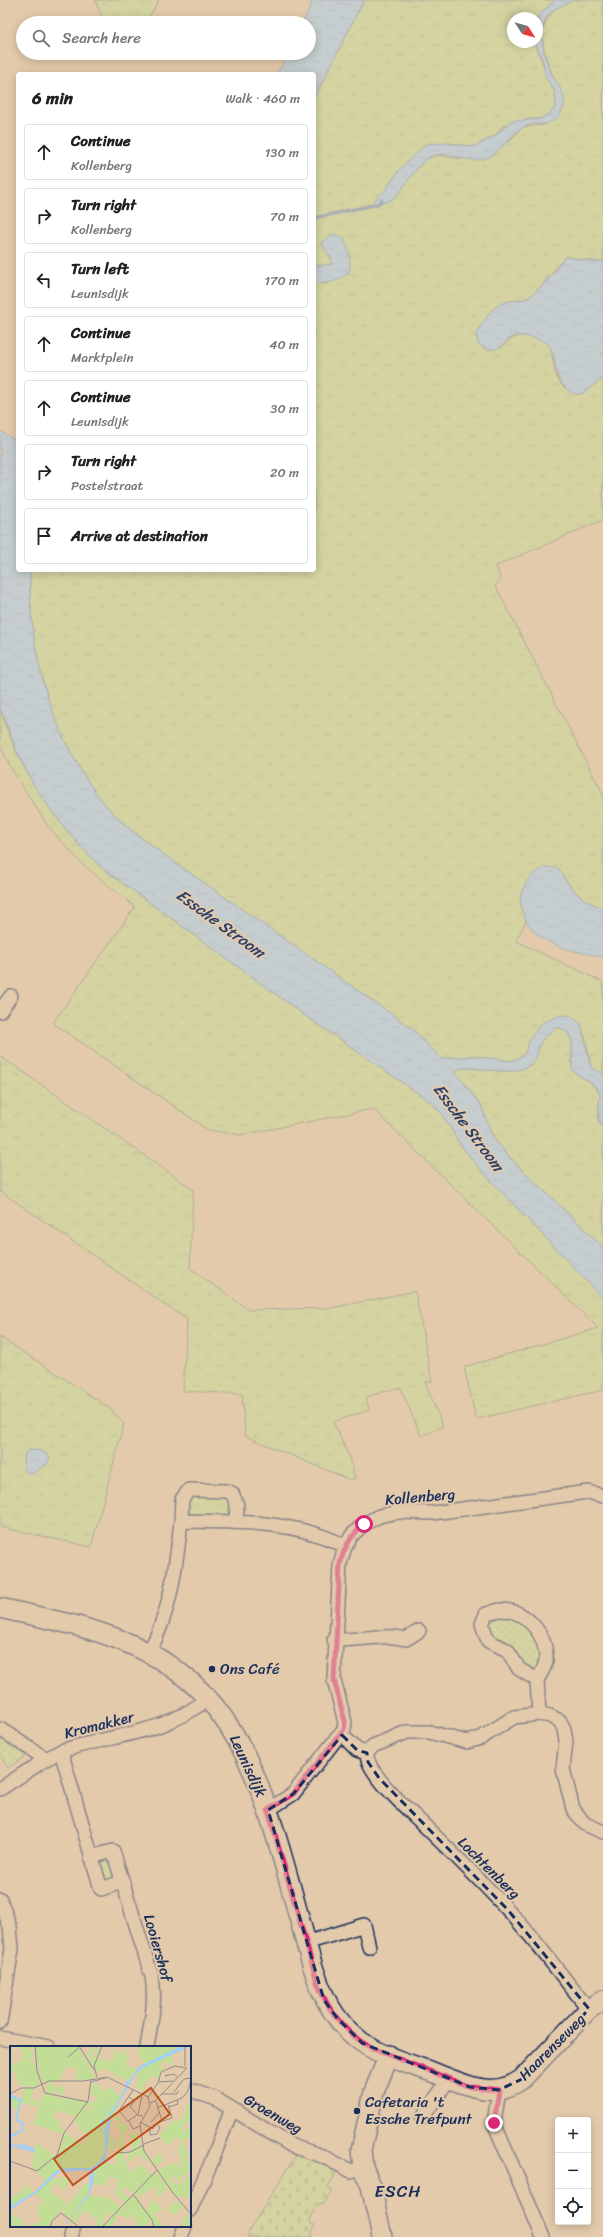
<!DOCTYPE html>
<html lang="en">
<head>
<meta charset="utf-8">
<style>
  body { margin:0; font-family:Sriracha,sans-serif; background:#f6f6f6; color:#202124 }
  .controls { position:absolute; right:12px; bottom:12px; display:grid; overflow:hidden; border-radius:4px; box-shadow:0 2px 10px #0003 }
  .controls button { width:36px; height:36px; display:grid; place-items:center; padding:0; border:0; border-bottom:1px solid #e0e0e0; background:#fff; color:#202124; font:20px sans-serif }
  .compass { position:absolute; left:507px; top:12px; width:36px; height:36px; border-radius:50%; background:#fff; box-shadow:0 2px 10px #0003; rotate:126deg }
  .stop { position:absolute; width:12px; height:12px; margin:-9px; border:3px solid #db2777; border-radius:50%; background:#fff }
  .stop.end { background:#db2777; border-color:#fff; box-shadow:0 1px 4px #0008 }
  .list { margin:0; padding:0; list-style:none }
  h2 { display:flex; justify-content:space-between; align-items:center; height:52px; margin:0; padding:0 16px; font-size:17px }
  h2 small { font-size:13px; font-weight:400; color:#757577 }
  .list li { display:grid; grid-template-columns:26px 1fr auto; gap:12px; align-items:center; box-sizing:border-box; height:56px; margin:0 8px 8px; padding:0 8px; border:1px solid #e0e0e0; border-radius:4px }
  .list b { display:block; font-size:15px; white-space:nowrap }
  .list p { margin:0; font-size:13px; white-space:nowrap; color:#757577 }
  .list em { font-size:13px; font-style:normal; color:#757577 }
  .icon { flex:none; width:22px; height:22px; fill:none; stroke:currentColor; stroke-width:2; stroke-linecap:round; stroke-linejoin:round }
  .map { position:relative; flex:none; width:603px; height:2237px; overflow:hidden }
  .search { position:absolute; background:#fff; box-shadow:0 2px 10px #0003; left:16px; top:16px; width:300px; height:44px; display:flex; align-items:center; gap:10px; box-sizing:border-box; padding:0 14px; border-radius:22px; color:#757577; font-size:15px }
  .panel { position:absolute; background:#fff; box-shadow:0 2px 10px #0003; left:16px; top:72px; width:300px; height:500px; border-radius:4px }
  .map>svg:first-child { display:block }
</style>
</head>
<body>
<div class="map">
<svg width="603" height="2237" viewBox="0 0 603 2237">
  <defs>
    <pattern id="grass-tufts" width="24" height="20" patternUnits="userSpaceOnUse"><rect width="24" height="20" fill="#c2de96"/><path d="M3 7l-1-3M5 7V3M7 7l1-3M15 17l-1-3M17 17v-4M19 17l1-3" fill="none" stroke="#a6bf84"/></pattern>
    <pattern id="forest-crowns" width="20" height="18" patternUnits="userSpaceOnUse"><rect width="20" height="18" fill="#c2de96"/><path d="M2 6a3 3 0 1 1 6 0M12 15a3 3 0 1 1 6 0" fill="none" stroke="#a6bf84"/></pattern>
    <pattern id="cemetery-stones" width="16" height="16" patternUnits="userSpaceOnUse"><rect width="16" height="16" fill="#c2de96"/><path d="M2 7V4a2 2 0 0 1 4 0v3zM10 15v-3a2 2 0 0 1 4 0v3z" fill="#a6bf84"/></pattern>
    <pattern id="park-dots" width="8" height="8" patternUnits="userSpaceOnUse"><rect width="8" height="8" fill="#c2de96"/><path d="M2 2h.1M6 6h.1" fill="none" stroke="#a6bf84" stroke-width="1.8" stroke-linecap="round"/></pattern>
    <pattern id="water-ripples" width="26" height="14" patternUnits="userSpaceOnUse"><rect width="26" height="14" fill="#9fd0fb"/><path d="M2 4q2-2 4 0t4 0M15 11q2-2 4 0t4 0" fill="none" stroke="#88b3da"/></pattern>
  </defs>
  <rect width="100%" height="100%" fill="#e3caab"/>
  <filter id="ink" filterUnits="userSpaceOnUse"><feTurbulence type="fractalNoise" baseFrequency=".025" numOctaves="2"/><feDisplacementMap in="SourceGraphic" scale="8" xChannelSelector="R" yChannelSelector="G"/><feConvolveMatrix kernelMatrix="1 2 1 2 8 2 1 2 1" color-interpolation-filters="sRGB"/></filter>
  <g filter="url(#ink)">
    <g fill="url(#grass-tufts)" stroke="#6e867a" fill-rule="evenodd">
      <path d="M364,0H555L539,15L537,20V18H513V42H535L551,87L555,92L556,106L549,115L540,119H528L503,126L495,136L473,147L448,143L400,169L387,188L372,204L389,201L425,160L437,155L461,159L508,142L523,127L544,125L562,109C560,100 559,91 556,82C555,79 553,77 552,74C539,43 535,14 572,0C580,0 594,0 603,0V261C592,263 572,256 566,258C561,259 541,289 531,296C524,301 519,299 511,301C501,303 494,308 487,315L501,348C517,330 528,335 549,343C554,355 552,377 563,386C567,390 575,392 581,394L603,378V520L496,566L501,580L495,585L603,794V908C580,900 571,890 559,869L525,919L526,921L516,941L603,982V1073L591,1068L586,1040L580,1023L554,1018L537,1029L524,1055L520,1059L511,1061L472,1056L441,1059L412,1029L160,852C138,836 116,819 99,797C50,732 28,651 30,570H314V282L326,284L349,273L321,243L331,258V264L319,266L314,263V98Z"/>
      <path d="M0,708C18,770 56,824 102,868L299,1011L432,1103L442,1114L460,1144L480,1169L603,1298V1390L476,1419L464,1367L598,1328L373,1109L241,1135L208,1130L53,1023L135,907L82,864L47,825L12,770L0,745Z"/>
      <path d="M558,1027C575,1033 573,1047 571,1062L600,1093L598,1121L603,1128V1247L513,1161L493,1138L481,1105L455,1072L461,1068C483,1067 522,1080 535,1059C538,1054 538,1049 540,1044C543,1036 552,1032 558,1027Z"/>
      <path d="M0,1056L193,1189L190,1268L249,1310L331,1308L415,1291L432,1381L425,1382L443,1427L421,1436L400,1387L366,1397L369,1410L333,1422L348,1454L355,1478L350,1480L245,1436L242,1394L183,1391L187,1320L0,1191Z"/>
      <path d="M0,1337L111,1409L124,1424L91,1547L0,1527ZM29,1450C37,1451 45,1450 50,1458L46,1465L40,1468L23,1463L25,1454Z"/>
      <path d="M223,1495L229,1498L231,1507L227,1516L191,1515L188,1513V1501L192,1496Z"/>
      <path d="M109,1860L111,1862L115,1876L114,1878L104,1881L99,1863Z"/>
    </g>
    <path fill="url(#forest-crowns)" stroke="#6e867a" d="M95,0H159L146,23H105Z"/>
    <path fill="url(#cemetery-stones)" stroke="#6e867a" d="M298,2152L338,2168L328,2188L332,2190L322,2205L319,2204L313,2210L314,2211L310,2220L311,2224L315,2225L312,2230V2237H247L250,2229Z"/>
    <g fill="url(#park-dots)" stroke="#6e867a">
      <path d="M505,1615C511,1618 520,1620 525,1624C537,1632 545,1659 536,1670H527L507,1645L506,1641L495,1637L491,1628L487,1627L488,1619Z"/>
      <path d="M0,1738L26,1756L8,1768L0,1756Z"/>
    </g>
    <g fill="url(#water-ripples)" stroke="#6a90bc">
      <path d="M313,0H364L314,98V74H277L289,53H309V23H303Z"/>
      <path d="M555,0H573C565,5 555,7 549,14C536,30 544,59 552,75C558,87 568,94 563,108C554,132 536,119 522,128C508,137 498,158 478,160C464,161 450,152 436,155C415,160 406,192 389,201C384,203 376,203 371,204L387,188L400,169L426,144L448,143L474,147L495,136L511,121L540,119L549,115L556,106L555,92L546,78L543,61L535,42L539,15Z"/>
      <path d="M333,234L343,237C349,250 351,259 349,273C336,282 329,284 314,282V263L319,266L331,264V258L321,243Z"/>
      <path d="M567,257L595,262L603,261V378L581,394H573C550,377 560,366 548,343C537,339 521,331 509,339C498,347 504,348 488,350L479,345L476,335C484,320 492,303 512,301C520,300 525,301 532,295C539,289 548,280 554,273C559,265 559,262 567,257Z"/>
      <path d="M0,431L18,442V570H30C28,651 50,732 99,797C116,819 138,836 160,852L413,1029L441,1059L472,1056L511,1061L524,1055L531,1037L542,1023L561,1015L570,1016L580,1023L582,1030L591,1068L603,1073V1128C594,1114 603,1100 598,1089C591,1080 579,1078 572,1070C571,1053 579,1034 558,1027C552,1032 543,1036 540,1044C538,1049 538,1054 535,1059C522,1080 483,1067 461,1068L455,1072L481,1105L493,1138L513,1161L603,1247V1298L480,1169L460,1144L442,1114L432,1103L299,1011L102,868L80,846L53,813L35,787L17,752L0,708Z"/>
      <path d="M547,867L559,869C571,890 580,900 603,908V957C574,951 533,946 523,913C520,905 519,897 523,889C529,877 534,871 547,867Z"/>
      <path d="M29,1450L43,1451L50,1458L46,1465L32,1474L27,1473L24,1469L25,1454Z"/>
    </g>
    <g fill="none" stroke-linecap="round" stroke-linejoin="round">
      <path stroke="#6a90bc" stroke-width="3.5" d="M314,218L378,204L382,200"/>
      <g stroke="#1b2f5e" stroke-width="16">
        <g id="street">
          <path d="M0,1011L11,996"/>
          <path d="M181,1521L182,1499L189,1490L226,1491L232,1493L237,1505L236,1522"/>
          <path d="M334,1640C358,1641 384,1633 406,1639L419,1631"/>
          <path d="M149,1652C171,1612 176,1565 181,1521C235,1522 289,1520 339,1543"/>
          <path d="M537,1680C541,1674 545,1667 546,1660C547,1635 527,1610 501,1610C496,1610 491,1613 486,1614L482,1624L488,1641L507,1650L519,1669L537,1680L539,1714"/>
          <path d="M0,1729L46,1759"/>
          <path d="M342,1735L357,1750L367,1753"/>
          <path d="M61,1751L101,1889L122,1882"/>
          <path d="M367,1753C365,1766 390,1792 400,1802C437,1838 475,1874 510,1912C538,1943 562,1977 589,2009"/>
          <path d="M367,1753L373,1746L407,1732H429L467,1742L481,1738L514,1717L539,1714L550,1716L560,1721L564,1729L566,1741L563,1769L573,1809L585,1824L603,1832"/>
          <path d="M0,1789L46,1759L61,1751C112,1734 165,1735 208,1698"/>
          <path d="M268,1810L293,1794L344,1729L345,1722L334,1680L340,1564L345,1547L352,1535L364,1524L379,1516L398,1512L433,1513L588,1492L603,1496"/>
          <path d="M91,1857L113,1851L152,1977C156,2001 151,2023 147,2047"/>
          <path d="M0,1899L10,1927L12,1949L0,2022"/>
          <path d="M306,1943L364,1925L369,1947"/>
          <path d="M0,2038L49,2047"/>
          <path d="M190,2090L216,2099L292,2146L322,2156L351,2171L363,2167"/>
          <path d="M499,2090L494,2123L543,2237"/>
          <path d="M422,2118L449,2079"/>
          <path d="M190,2210L211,2163L232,2109"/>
          <path d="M71,2237L74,2226"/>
          <path d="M181,2237L185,2226"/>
        </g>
      </g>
      <g stroke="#1b2f5e" stroke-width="22">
        <g id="secondary">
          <path d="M0,1608C78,1626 153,1637 209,1700C259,1756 279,1846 299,1917C311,1960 319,2006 354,2036C378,2057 412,2064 440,2075C468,2086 495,2099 522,2079L589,2009L603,2000"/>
          <path d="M382,2237L371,2186L363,2167L361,2150L374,2092L389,2055"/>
        </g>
      </g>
      <use href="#street" stroke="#e3caab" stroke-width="13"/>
      <use href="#secondary" stroke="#e3caab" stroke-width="19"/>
    </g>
  </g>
  <g fill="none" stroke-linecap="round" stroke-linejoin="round" filter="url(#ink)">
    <path stroke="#db2777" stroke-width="5" d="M364,1524C351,1536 344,1547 340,1564L334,1680L345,1722L344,1729L293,1794L268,1810L318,1985C329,2012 349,2038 376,2050L470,2087L499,2090L494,2123"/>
  </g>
  <path d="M0 0H603V2237H0ZM342,1735L357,1750L367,1753L368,1762L379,1778L508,1910L589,2009L522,2079L499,2090L470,2087L362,2043L337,2018L324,2000L268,1810L293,1794Z" fill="#e3caab" fill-opacity=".55" fill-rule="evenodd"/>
  <path fill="none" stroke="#1b2f5e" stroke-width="3" stroke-dasharray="8 5" stroke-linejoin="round" d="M342,1735L357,1750L367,1753L368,1762L379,1778L508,1910L589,2009L522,2079L499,2090L470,2087L362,2043L337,2018L324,2000L268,1810L293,1794Z"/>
  <g fill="#1b2f5e" stroke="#e3caab" stroke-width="1.5">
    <circle cx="212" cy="1669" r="4"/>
    <circle cx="357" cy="2111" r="4"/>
  </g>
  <g text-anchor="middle" stroke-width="4" stroke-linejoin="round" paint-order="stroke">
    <g font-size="15" fill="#1b2f5e" stroke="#e3caab">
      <text transform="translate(420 1497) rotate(-5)" y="5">Kollenberg</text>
      <text transform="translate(99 1725) rotate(-14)" y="5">Kromakker</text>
      <text transform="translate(248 1766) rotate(65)" y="5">Leunisdijk</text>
      <text transform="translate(489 1868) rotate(45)" y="5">Lochtenberg</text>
      <text transform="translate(158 1948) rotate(74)" y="5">Looiershof</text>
      <text transform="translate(552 2047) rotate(-45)" y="5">Haarenseweg</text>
      <text transform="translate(273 2114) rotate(30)" y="5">Groenweg</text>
    </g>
    <g font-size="15" fill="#1b2f5e" stroke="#e3caab" text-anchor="start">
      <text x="220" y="1674">Ons Café</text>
      <text x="365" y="2107">Cafetaria 't<tspan x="365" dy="17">Essche Trefpunt</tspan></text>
    </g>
    <g font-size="16" font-style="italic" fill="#283f6e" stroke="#e3caab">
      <text transform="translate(221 923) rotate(36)" y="6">Essche Stroom</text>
      <text transform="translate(469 1127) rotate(53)" y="6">Essche Stroom</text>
    </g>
    <g font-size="17" letter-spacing="1" fill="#1b2f5e" stroke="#e3caab">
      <text x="398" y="2197">ESCH</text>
    </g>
  </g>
  <g transform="translate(10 2046)">
    <rect width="181" height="181" fill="#e3caab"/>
    <path d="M11,0H20V4L24,5L20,14L13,10ZM25,0H52L49,5L53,0H68L73,11L71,13H74L86,31L77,34H65L67,23H70L55,21L50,34L33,36L32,32L29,33L27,24L30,22L27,17ZM83,0L90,2L83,21L77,16L87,6L85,4L76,14L74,11ZM130,0H163V3L172,0L128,22L118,35L95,22L98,14L102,16L106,6L118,11L113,27L117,20L125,23L134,17L127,6ZM174,2L161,9L163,20L155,15L151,17L153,24L149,32L139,31L133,41L135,45L125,40L130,32L126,30L119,41L130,23ZM12,10L26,18L29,38L25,41L9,39L5,25L0,28V12L3,19L13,14ZM88,12L96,16L87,27L85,20ZM43,35V41H56L52,50H49L50,46L44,45V49L38,48L36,40ZM82,37L89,40L93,46L100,41L109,50L116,40L99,70L93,113L81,122L49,124L29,142L35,134L27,126L49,108L55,87L73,99L79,87L70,85V80L64,75L73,62L86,65L76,59L79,55L86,56L87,50H80ZM15,42H24L21,52L29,55L27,61L11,56L8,64L0,60V49L11,54ZM118,42L104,68L110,73L108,76L102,71L99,88L105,94L106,104H98L97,111L94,117L106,119V107H113L115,115H118V107L131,99L138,112L135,115L129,107L116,118L130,141L123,147L114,141L111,145L119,152L115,157L105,147L108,133L98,131L96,140L83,138V125L97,111L101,70ZM34,46L40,50L77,56L66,71L48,64L42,71L51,75L49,82L55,84L53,88L23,78ZM181,52V78L180,79L173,70ZM173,71L177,77L171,81V85L174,83L173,95L167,92L157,99L149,89L165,74L168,75ZM111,75L112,79L116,77L118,83L114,89V106H109L108,93L112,87L106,80ZM179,81L181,92L173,95L174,84ZM127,86L130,95H133L121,105V88ZM172,95L179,110L171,114L168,103ZM26,96L45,110L27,124L22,121ZM151,107L153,114L149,119L147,117L144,119L141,113ZM176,112L181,124L166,136L164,130L160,132L163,137L159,141L147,124L167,116L171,123L173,119L170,115ZM131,118L142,130L131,140L121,127ZM146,126L158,143L146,153L148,140L127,151L124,148ZM181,129V147L177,143L181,148L176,153L171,149L167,152L159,141L165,136L168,139ZM44,130L45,134L49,132L51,136L48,134L40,145L57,157L42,175L40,181H14L31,175L27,162L35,154L24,148ZM75,138H81L79,146L59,172L52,165ZM17,139L23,146L13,153L8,148ZM124,148L141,175L132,181H125L127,176L113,160ZM79,149L100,152L111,162L103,169L100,167L94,172L92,181H83L88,175L75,164L64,177L60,173ZM143,154L147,156L152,164L144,169L154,181H147L135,165ZM168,155L174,162L163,169L157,163ZM113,161L120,170L118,173L109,168L101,181H92ZM0,164L7,173L12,171L13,181H0ZM180,168L181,181H175L172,174Z" fill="#c2de96"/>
    <path d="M114,1L119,10L112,30L109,29L106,34L108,29L106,28L104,32H102L105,27L93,23L87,28L96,16L89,12L102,15L105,7L102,4L115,7ZM106,6L118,10L112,29L95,22L98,14L103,16ZM50,131L61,133L54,144L45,138L48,134L51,136ZM8,148L13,153L0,161V152Z" fill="#c2de96" fill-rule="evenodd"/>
    <path d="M172,0H181L132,22L125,29L101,70L96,112L84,125L83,138L78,151L58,174V177L56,178V181V177L58,174L78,148L81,124L49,126L29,145L0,164V161L27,144L46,125L57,122H81L89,117L95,106V86L89,82L92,74H94L93,68L97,66L96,63L98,60H103L97,61L98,66L94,68L95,74L90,82L95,85L99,70L117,39L114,36L119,35L130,20Z" fill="#9fd0fb"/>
    <path fill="none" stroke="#9fd0fb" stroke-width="2" d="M0,49L11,54L6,74L13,77L11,85L0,91M8,98L24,103M0,99L24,105"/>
    <path fill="none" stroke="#938c8c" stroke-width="1" d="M25,0L27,25L35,47L78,56M69,0L84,24M175,0V20M58,11L69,2M158,29L155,30L164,28L167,31M87,31L84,20L92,0M81,36L95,32M149,36L163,35M123,44L109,65L118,75L127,69L133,70M164,46L174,33L181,32M0,48L11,42H24L39,35H74L97,31L138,51M151,48H167L168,45M119,51L124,55L120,61L127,68M138,51L140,60L130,78L134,105L163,147L181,168M138,51L148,37L151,26L165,20L177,22M146,55L152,75M140,57L145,55L177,22M159,61L168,58L167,54M147,62L172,52L178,45L181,33M128,69L132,50M119,75L123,83L130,80M130,76L143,83L147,77L162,72L158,59M141,76L149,67M140,82V89L147,88L150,82L147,77M134,98L150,92M106,107L120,106L134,99M0,115L27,125L47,109L54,87L78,55L81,34M123,148L142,174L144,181M40,181L42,175L51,167L69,181M92,181L147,124"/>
    <path fill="#bf511c" fill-opacity="0.15" stroke="#bf511c" stroke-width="2" d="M141,42L160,68L63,139L44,113Z"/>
    <rect width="181" height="181" fill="none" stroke="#1b2f5e" stroke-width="2"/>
  </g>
</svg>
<div class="controls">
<button>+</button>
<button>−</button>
<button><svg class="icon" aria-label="locate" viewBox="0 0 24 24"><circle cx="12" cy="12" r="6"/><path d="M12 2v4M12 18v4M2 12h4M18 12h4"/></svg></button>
</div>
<svg class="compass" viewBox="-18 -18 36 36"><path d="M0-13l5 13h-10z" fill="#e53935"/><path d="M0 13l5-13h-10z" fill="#757577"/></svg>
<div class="stop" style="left:364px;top:1524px"></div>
<div class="stop end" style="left:494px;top:2123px"></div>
<div class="search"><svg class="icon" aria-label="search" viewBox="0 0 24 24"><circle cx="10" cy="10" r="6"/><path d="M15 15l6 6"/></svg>Search here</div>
<section class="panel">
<h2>6 min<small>Walk · 460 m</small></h2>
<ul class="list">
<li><svg class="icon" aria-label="ahead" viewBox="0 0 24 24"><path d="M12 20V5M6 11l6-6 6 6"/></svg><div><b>Continue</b><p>Kollenberg</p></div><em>130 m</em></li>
<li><svg class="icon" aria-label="right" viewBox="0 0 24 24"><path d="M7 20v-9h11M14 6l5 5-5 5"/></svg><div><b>Turn right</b><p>Kollenberg</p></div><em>70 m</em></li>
<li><svg class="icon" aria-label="left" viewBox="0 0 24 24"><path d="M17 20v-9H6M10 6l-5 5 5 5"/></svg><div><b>Turn left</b><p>Leunisdijk</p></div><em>170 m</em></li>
<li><svg class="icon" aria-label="ahead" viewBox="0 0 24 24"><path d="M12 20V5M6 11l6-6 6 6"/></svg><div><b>Continue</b><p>Marktplein</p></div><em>40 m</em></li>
<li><svg class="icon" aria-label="ahead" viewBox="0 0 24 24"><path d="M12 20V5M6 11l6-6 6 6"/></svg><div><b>Continue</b><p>Leunisdijk</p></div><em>30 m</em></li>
<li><svg class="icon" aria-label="right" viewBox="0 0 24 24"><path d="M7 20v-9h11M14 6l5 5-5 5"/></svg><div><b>Turn right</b><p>Postelstraat</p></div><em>20 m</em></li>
<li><svg class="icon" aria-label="arrive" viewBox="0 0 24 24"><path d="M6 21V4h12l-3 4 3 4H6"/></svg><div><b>Arrive at destination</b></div></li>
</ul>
</section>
</div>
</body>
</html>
